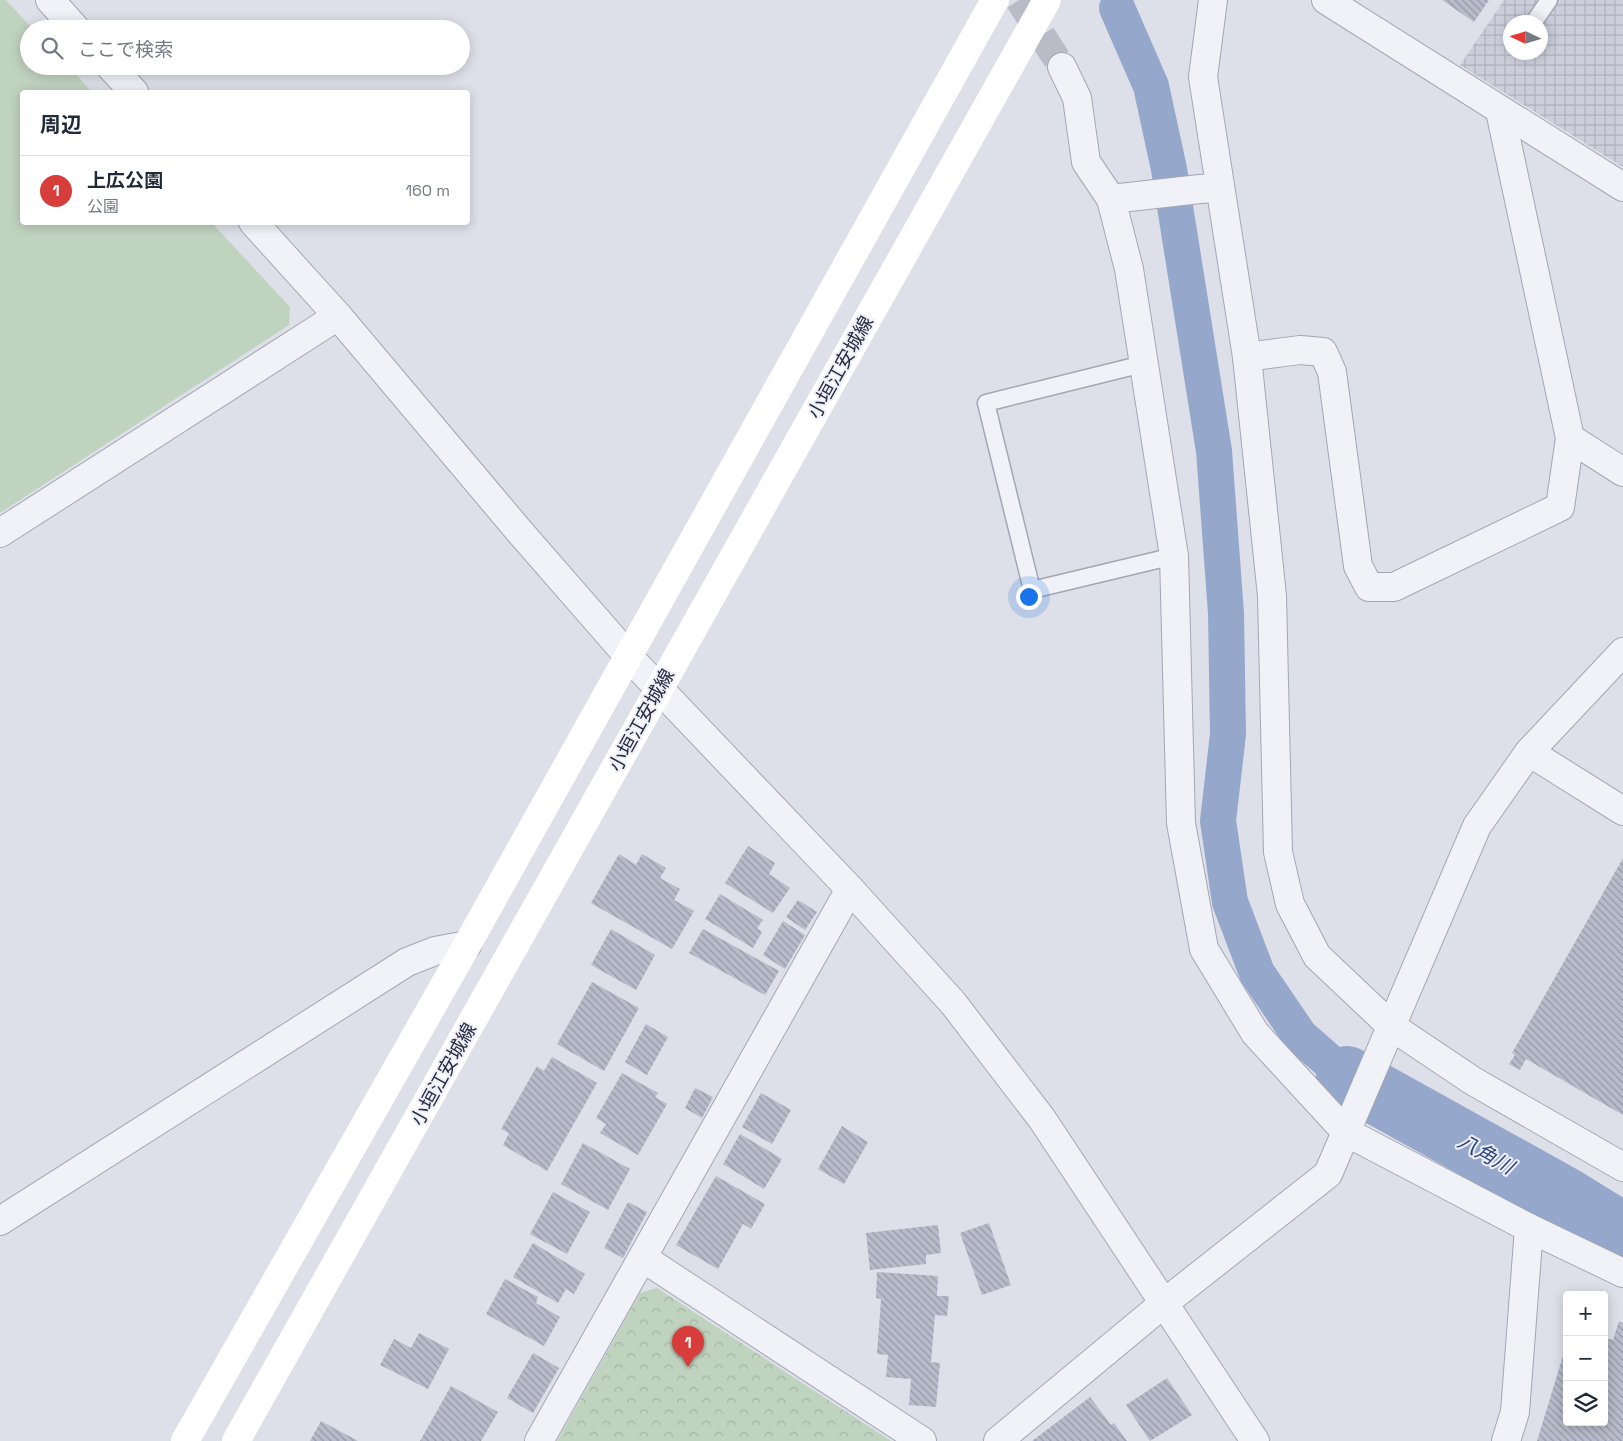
<!DOCTYPE html>
<html lang="ja">
<head>
<meta charset="utf-8">
<style>
  body { margin:0; font-family:"Space Grotesk","Noto Sans JP",sans-serif; background:#f2f2f3; color:#1f2937 }
  .controls { position:absolute; right:15px; bottom:15px; display:grid; overflow:hidden; border-radius:5px; box-shadow:0 2px 12px #0003 }
  .controls button { width:45px; height:45px; display:grid; place-items:center; padding:0; border:0; border-bottom:1px solid #e0e1e3; background:#fff; color:#1f2937; font:25px sans-serif }
  .compass { position:absolute; left:1503px; top:15px; width:45px; height:45px; border-radius:50%; background:#fff; box-shadow:0 2px 12px #0003; rotate:274deg }
  .you { position:absolute; left:1028px; top:596px; width:18px; height:18px; margin:-12px; border:4px solid #fff; border-radius:50%; background:#1a73e8; box-shadow:0 0 0 8px #1a73e833 }
  .badge { display:grid; place-items:center; width:32px; height:32px; border-radius:50%; background:#d73d3a; color:#fff; font-size:16px; font-weight:700 }
  .pin { position:absolute; translate:-50% -41px; filter:drop-shadow(0 1px 2px #0008) }
  .pin::after { content:''; position:absolute; top:26px; width:18px; height:15px; background:inherit; clip-path:polygon(0 0,100% 0,50% 100%) }
  .list { margin:0; padding:0; list-style:none }
  h2 { display:flex; justify-content:space-between; align-items:center; height:65px; margin:0; padding:0 20px; font-size:21px }
  h2 small { font-size:16px; font-weight:400; color:#747a83 }
  .list li { display:grid; grid-template-columns:32px 1fr auto; gap:15px; align-items:center; box-sizing:border-box; height:70px; padding:0 20px; border-top:1px solid #e0e1e3 }
  .list b { display:block; font-size:19px; white-space:nowrap }
  .list p { margin:0; font-size:16px; white-space:nowrap; color:#747a83 }
  .list em { font-size:16px; font-style:normal; color:#747a83 }
  .icon { flex:none; width:28px; height:28px; fill:none; stroke:currentColor; stroke-width:2; stroke-linecap:round; stroke-linejoin:round }
  .map { position:relative; flex:none; width:1623px; height:1441px; overflow:hidden }
  .search { position:absolute; background:#fff; box-shadow:0 2px 12px #0003; left:20px; top:20px; width:450px; height:55px; display:flex; align-items:center; gap:12px; box-sizing:border-box; padding:0 18px; border-radius:28px; color:#747a83; font-size:19px }
  .panel { position:absolute; background:#fff; box-shadow:0 2px 12px #0003; left:20px; top:90px; width:450px; height:135px; border-radius:5px }
  .map>svg:first-child { display:block }
</style>
</head>
<body>
<div class="map">
<svg width="1623" height="1441" viewBox="0 0 1623 1441">
  <defs>
    <pattern id="industrial-grid" width="8" height="8" patternUnits="userSpaceOnUse" patternTransform="scale(1.25)"><rect width="8" height="8" fill="#cccfdb"/><path d="M0 4h8M4 0v8" fill="none" stroke="#afb2bd"/></pattern>
    <pattern id="park-crowns" width="20" height="18" patternUnits="userSpaceOnUse" patternTransform="scale(1.25)"><rect width="20" height="18" fill="#c0d3bf"/><path d="M2 6a3 3 0 1 1 6 0M12 15a3 3 0 1 1 6 0" fill="none" stroke="#a5b5a5"/></pattern>
    <pattern id="building-back-hatch" width="6" height="6" patternUnits="userSpaceOnUse" patternTransform="scale(1.25)"><rect width="6" height="6" fill="#b8bbc9"/><path d="M-1 5l2 2M0 0l6 6M5-1l2 2" fill="none" stroke="#9598a5"/></pattern>
  </defs>
  <rect width="100%" height="100%" fill="#dee0e9"/>
  <path fill="url(#industrial-grid)" fill-rule="evenodd" d="M1504,0H1623V167L1460,65ZM1510,22H1540V52H1510Z"/>
  <path fill="#c0d3bf" d="M0,0H6L33,29H29V66H68L92,92H22V222L212,223L290,307L289,325L0,513Z"/>
  <path fill="url(#park-crowns)" d="M657,1288L891,1441H557L640,1293Z"/>
  <g fill="none" stroke-linecap="round" stroke-linejoin="round">
    <path stroke="#96a7cc" stroke-width="36" d="M1117,8L1151,86L1169,169L1214,451L1226,613L1228,734L1218,821L1230,902L1257,973L1300,1036L1347,1077"/>
    <path stroke="#96a7cc" stroke-width="62" d="M1347,1077L1565,1198L1623,1234"/>
  </g>
  <g fill="url(#building-back-hatch)">
    <path d="M1442,0H1489L1474,22Z"/>
    <path d="M748,846L775,863L769,874L790,888L773,913L725,883Z"/>
    <path d="M619,854L636,865L642,854L666,868L660,878L680,889L674,900L694,911L672,949L591,903Z"/>
    <path d="M1623,858V1115L1526,1059L1520,1070L1509,1064L1515,1055L1512,1053Z"/>
    <path d="M720,894L763,920L757,928L762,932L753,948L705,919Z"/>
    <path d="M798,900L817,912L805,930L786,917Z"/>
    <path d="M783,921L805,935L785,969L763,955Z"/>
    <path d="M611,929L655,955L636,990L591,965Z"/>
    <path d="M703,929L779,971L765,995L689,953Z"/>
    <path d="M592,982L639,1008L604,1071L557,1044Z"/>
    <path d="M646,1024L668,1037L647,1075L625,1062Z"/>
    <path d="M552,1057L597,1083L547,1171L503,1145L509,1133L501,1129L537,1066L544,1071Z"/>
    <path d="M622,1073L658,1093L655,1097L667,1104L638,1155L600,1133L606,1124L596,1118Z"/>
    <path d="M695,1088L713,1097L702,1118L685,1108Z"/>
    <path d="M761,1093L791,1110L772,1144L742,1127Z"/>
    <path d="M842,1126L868,1142L844,1184L818,1169Z"/>
    <path d="M740,1134L782,1159L764,1189L723,1164Z"/>
    <path d="M583,1143L630,1169L608,1210L561,1184Z"/>
    <path d="M716,1176L765,1204L751,1229L743,1224L718,1269L676,1245Z"/>
    <path d="M553,1192L590,1212L567,1254L530,1234Z"/>
    <path d="M628,1202L647,1212L623,1258L604,1248Z"/>
    <path d="M989,1223L1011,1285L982,1295L960,1233Z"/>
    <path d="M938,1225L941,1253L926,1255V1264L870,1270L866,1233Z"/>
    <path d="M533,1243L585,1274L574,1294L566,1289L558,1303L513,1277Z"/>
    <path d="M877,1272L938,1276L937,1296H949L947,1316L935,1315L931,1362L940,1363L936,1407L909,1405L911,1379L886,1377L888,1355L877,1354L881,1299L876,1298Z"/>
    <path d="M505,1279L538,1297L536,1303L560,1317L544,1346L486,1314Z"/>
    <path d="M1619,1321L1623,1323V1441H1537L1566,1346L1567,1422H1604V1338L1613,1340Z"/>
    <path d="M419,1333L449,1349L428,1389L380,1365L394,1339L411,1348Z"/>
    <path d="M533,1353L559,1368L533,1413L507,1398Z"/>
    <path d="M1167,1378L1192,1415L1150,1441L1126,1405Z"/>
    <path d="M451,1386L498,1412L481,1441H420Z"/>
    <path d="M1090,1397L1111,1425L1114,1423L1127,1441H1032Z"/>
    <path d="M321,1421L358,1441H310Z"/>
  </g>
  <g fill="none" stroke-linecap="round" stroke-linejoin="round">
    <path stroke="#b9bcc7" stroke-width="28" stroke-dasharray="28 14" stroke-linecap="butt" d="M1019,0L1062,67"/>
    <g stroke="#a3a6b3" stroke-width="19">
      <g id="lane">
        <path d="M1534,22L1549,0"/>
        <path d="M1143,364L986,403L1032,590L1174,556"/>
      </g>
    </g>
    <g stroke="#a3a6b3" stroke-width="30">
      <g id="street">
        <path d="M50,0L76,29"/>
        <path d="M1213,0L1203,77L1247,357L1272,596L1278,852L1290,904L1317,956L1391,1026L1473,1081L1623,1167"/>
        <path d="M1326,0L1623,187"/>
        <path d="M110,66L134,92"/>
        <path d="M1062,67L1077,98L1086,162L1111,199L1129,269L1174,556L1181,823L1204,949L1255,1033L1346,1132L1529,1228L1515,1412L1506,1441"/>
        <path d="M1500,111L1570,438L1623,472"/>
        <path d="M1111,199L1200,189L1219,188"/>
        <path d="M253,222L338,316L520,532L629,657L850,889L953,1003L1042,1119L1255,1441"/>
        <path d="M1247,357L1300,350L1323,352L1332,372L1358,566L1369,587H1394L1560,507L1570,438"/>
        <path d="M0,533L338,316"/>
        <path d="M1529,752L1623,652"/>
        <path d="M0,1221L407,962L435,951L467,945"/>
        <path d="M1529,1228L1623,1273"/>
        <path d="M643,1258L922,1441"/>
        <path d="M539,1441L850,889"/>
        <path d="M998,1441L1163,1304L1328,1174L1477,826L1529,752L1623,811"/>
      </g>
    </g>
    <use href="#lane" stroke="#f1f2f7" stroke-width="16"/>
    <use href="#street" stroke="#f1f2f7" stroke-width="28"/>
    <g stroke="#fff" stroke-width="28">
      <path d="M185,1441L467,945L995,0"/>
      <path d="M236,1441L1047,0"/>
    </g>
  </g>
  <g text-anchor="middle" stroke-width="4" stroke-linejoin="round" paint-order="stroke">
    <g font-size="19" fill="#262b41" stroke="#eef0f6">
      <text transform="translate(840 367) rotate(-61)" y="7">小垣江安城線</text>
      <text transform="translate(641 720) rotate(-61)" y="7">小垣江安城線</text>
      <text transform="translate(443 1074) rotate(-61)" y="7">小垣江安城線</text>
    </g>
    <g font-size="20" font-style="italic" fill="#2e4277" stroke="#eef0f6">
      <text transform="translate(1486 1154) rotate(29)" y="7">八角川</text>
    </g>
  </g>
</svg>
<div class="controls">
<button>+</button>
<button>−</button>
<button><svg class="icon" aria-label="layers" viewBox="0 0 24 24"><path d="M12 4l9 5-9 5-9-5zM3 14l9 5 9-5"/></svg></button>
</div>
<svg class="compass" viewBox="-18 -18 36 36"><path d="M0-13l5 13h-10z" fill="#e53935"/><path d="M0 13l5-13h-10z" fill="#747a83"/></svg>
<div class="you"></div>
<div class="pin badge" style="left:688px;top:1367px">1</div>
<div class="search"><svg class="icon" aria-label="search" viewBox="0 0 24 24"><circle cx="10" cy="10" r="6"/><path d="M15 15l6 6"/></svg>ここで検索</div>
<section class="panel">
<h2>周辺<small></small></h2>
<ul class="list">
<li><span class="badge">1</span><div><b>上広公園</b><p>公園</p></div><em>160 m</em></li>
</ul>
</section>
</div>
</body>
</html>
